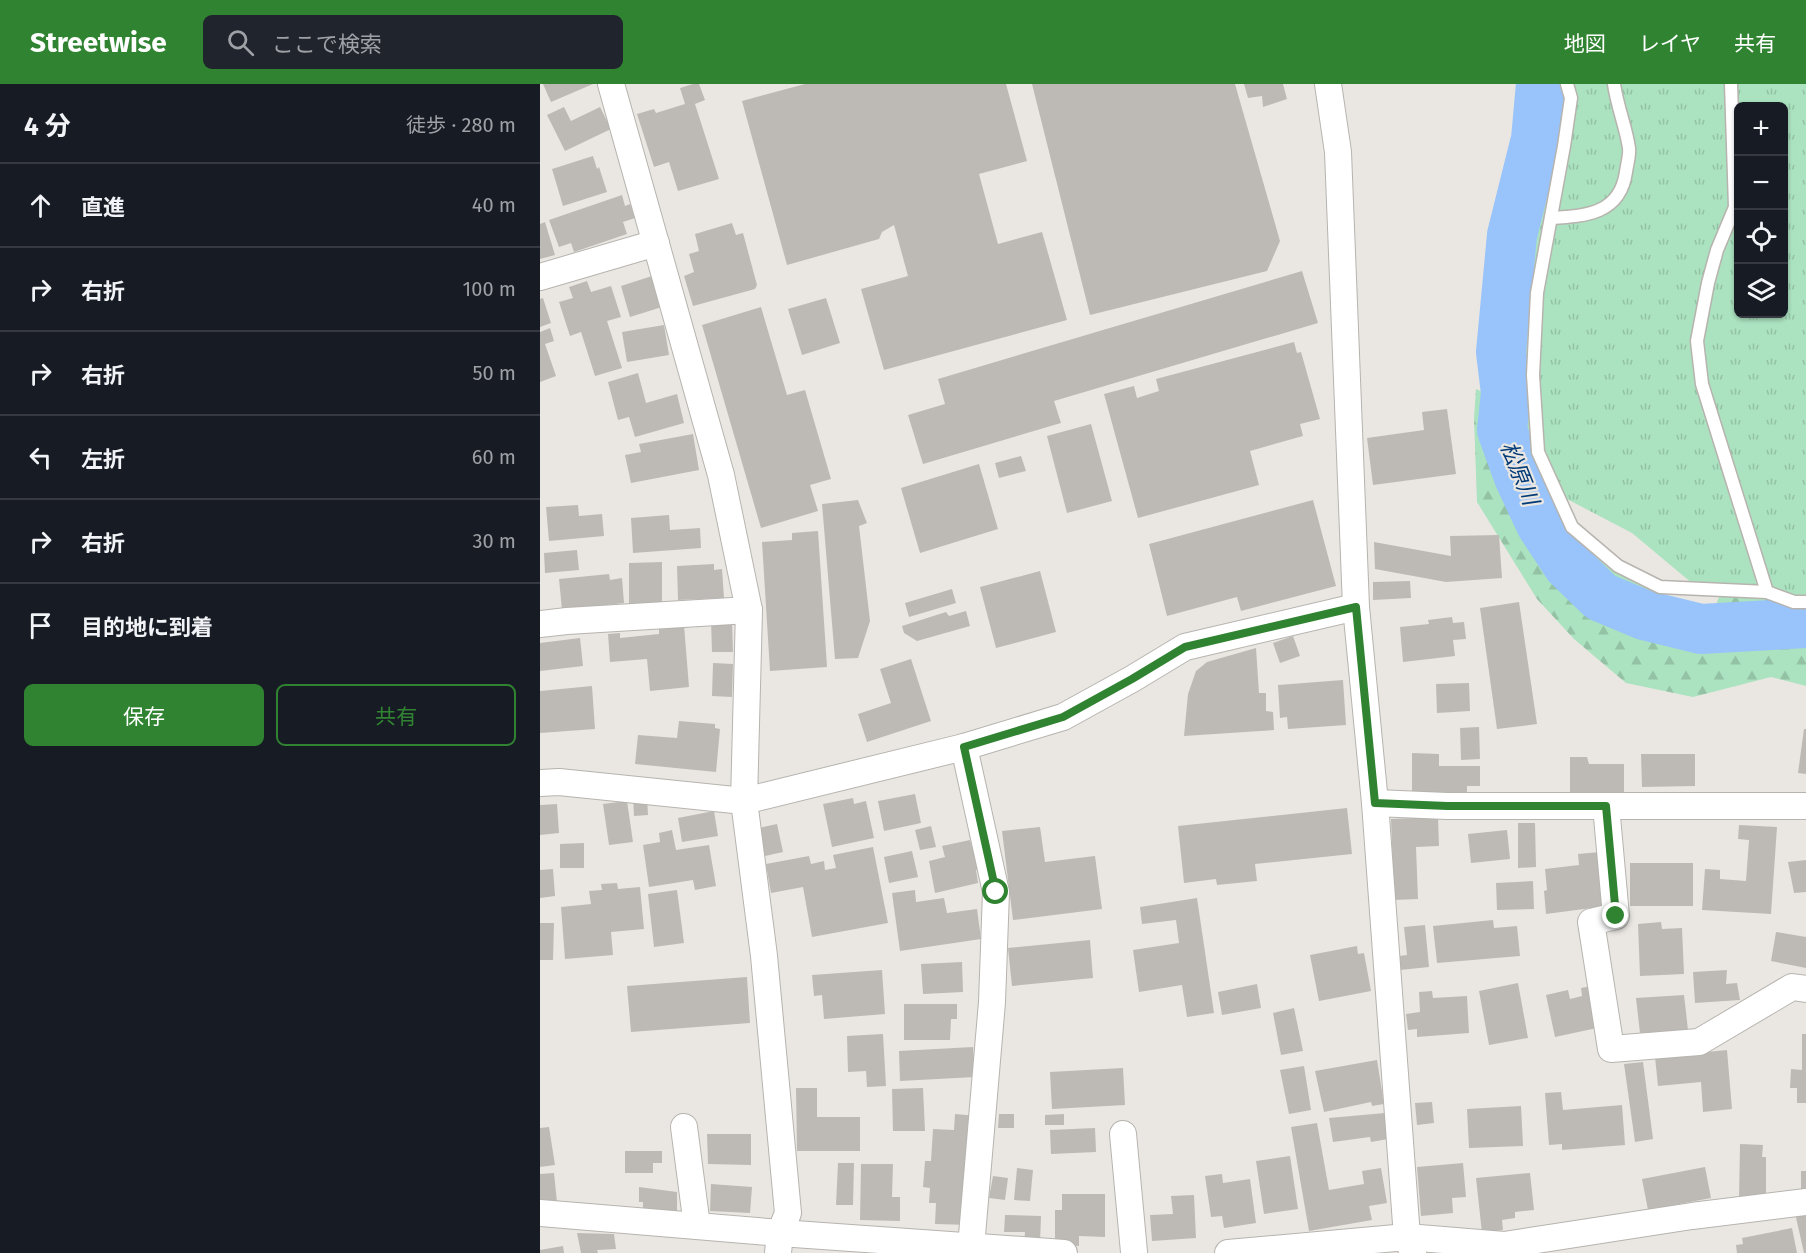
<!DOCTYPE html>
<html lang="ja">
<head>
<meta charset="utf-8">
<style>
  body { margin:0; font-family:"Fira Sans","Noto Sans JP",sans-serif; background:#20242c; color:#f1f3f6 }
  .controls { position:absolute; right:18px; top:18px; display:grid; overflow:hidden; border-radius:9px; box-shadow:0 2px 4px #0004 }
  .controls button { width:54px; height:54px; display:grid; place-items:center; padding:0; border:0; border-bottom:2px solid #363941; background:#171b24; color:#f1f3f6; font:30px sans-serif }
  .stop { position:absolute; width:18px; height:18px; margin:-14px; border:4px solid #308431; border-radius:50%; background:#fff }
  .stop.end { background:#308431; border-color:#fff; box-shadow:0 2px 6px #0008 }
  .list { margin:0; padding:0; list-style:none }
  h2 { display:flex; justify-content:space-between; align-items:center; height:78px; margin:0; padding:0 24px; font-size:26px }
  h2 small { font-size:20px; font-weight:400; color:#9ea1a6 }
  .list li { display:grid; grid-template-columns:39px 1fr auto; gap:18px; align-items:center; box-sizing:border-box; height:84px; padding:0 24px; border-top:2px solid #363941 }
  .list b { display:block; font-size:22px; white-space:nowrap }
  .list em { font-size:20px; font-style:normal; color:#9ea1a6 }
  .actions { display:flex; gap:12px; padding:18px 24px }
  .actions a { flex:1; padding:14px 0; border:2px solid #308431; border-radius:9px; text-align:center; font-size:21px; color:#308431 }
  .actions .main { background:#308431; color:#fff }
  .icon { flex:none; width:33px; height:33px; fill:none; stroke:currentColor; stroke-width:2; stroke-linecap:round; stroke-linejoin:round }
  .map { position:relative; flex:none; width:1266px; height:1169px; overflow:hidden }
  header { display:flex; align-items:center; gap:36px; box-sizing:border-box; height:84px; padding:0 30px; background:#308431; color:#fff }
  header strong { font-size:28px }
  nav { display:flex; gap:33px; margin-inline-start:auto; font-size:21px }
  .search { width:420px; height:54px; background:#20242c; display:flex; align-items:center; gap:15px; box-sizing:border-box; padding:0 21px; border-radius:9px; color:#9ea1a6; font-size:22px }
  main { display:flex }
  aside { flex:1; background:#171b24 }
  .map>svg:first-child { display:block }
</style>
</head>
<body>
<header>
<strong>Streetwise</strong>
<div class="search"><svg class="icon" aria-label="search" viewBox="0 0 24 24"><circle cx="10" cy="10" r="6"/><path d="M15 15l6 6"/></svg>ここで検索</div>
<nav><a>地図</a><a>レイヤ</a><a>共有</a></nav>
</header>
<main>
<aside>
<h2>4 分<small>徒歩 · 280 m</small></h2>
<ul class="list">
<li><svg class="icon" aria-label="ahead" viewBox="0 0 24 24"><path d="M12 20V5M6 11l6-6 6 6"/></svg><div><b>直進</b></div><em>40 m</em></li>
<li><svg class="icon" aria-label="right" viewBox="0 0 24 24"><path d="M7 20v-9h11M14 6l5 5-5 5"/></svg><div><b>右折</b></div><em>100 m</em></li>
<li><svg class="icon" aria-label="right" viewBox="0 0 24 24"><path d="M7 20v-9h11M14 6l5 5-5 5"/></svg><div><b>右折</b></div><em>50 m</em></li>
<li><svg class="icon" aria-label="left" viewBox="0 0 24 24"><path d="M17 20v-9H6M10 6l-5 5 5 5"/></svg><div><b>左折</b></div><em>60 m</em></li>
<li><svg class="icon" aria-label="right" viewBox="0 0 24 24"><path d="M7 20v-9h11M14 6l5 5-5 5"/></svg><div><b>右折</b></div><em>30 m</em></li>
<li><svg class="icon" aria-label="arrive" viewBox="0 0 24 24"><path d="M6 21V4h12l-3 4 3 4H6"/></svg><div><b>目的地に到着</b></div></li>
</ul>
<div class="actions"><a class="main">保存</a><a>共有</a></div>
</aside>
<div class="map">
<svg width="1266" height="1169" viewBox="0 0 1266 1169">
  <defs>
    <pattern id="forest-firs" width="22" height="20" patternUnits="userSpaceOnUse" patternTransform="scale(1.5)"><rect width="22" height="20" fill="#abe2bf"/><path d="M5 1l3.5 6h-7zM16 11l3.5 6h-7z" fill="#93c2a4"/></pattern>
    <pattern id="park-tufts" width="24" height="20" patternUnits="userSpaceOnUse" patternTransform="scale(1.5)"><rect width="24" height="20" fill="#abe2bf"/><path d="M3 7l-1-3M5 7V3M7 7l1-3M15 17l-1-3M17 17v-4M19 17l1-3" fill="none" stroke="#93c2a4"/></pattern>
  </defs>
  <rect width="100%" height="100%" fill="#eae7e2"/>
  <path fill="url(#forest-firs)" d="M1198,230L1266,418V602L1231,593L1153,613L1086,599L1034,555L997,515L937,418L934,334L936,305L965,318L1001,440L1169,536L1215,432Z"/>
  <path fill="url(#park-tufts)" fill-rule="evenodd" d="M1030,0H1266V512L1159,505L1092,449L1025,414L979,336L997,130L1031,15ZM1198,22H1244V230H1198Z"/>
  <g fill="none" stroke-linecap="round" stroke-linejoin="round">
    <path stroke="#98c3fb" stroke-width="50" d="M1001,0L996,55L972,151L961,268L966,309L962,346L979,393L1001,440L1028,481L1061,513L1104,531L1161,545L1266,539"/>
  </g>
  <g fill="#bdbab5">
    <path d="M3,0H53L11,18Z"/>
    <path d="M153,0H159L165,16L155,20L179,95L138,107L129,78L114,83L97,30L114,25L116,29L145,20L140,4Z"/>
    <path d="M265,0H466L487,77L439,90L458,160L502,148L527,236L344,286L321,205L368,192L354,141L342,148L339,155L247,181L202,17Z"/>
    <path d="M492,0H695L740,157L727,187L550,231Z"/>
    <path d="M704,0H743L747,15L723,23L722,12L708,14Z"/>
    <path d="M24,23L31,37L60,23L71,45L25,67L7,31Z"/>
    <path d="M53,72L57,85L59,83L67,108L23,122L12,85Z"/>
    <path d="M82,111L85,122L90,120L95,134L83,138L87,150L34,168L31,159L19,163L9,136Z"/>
    <path d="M5,138L15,171L0,175V140Z"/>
    <path d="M192,139L196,151L203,149L217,201L215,205L153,222L144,192L154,188L149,170L159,167L155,150Z"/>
    <path d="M762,187L778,239L514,317L521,339L383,380L368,331L405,320L398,295Z"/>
    <path d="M112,192L122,223L90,233L81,202Z"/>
    <path d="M47,197L51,208L71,202L81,233L67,237L82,284L55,292L41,248L30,252L19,218L33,214L29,203Z"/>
    <path d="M3,214L11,239L0,243V215Z"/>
    <path d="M286,214L300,259L262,271L248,225Z"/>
    <path d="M221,223L247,311L265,306L291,395L270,401L278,427L221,444L162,241Z"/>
    <path d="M124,241L129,271L87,278L82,248Z"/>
    <path d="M10,244L14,257L5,260L16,292L0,298V248Z"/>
    <path d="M754,258L757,269L761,268L780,335L760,340L763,352L710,367L719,401L598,434L564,310L594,302L597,314L619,307L616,295Z"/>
    <path d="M98,289L106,319L137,310L144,339L95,353L89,333L78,336L68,298Z"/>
    <path d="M907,325L916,390L833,401L827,354L884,346L882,328Z"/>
    <path d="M551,340L572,417L527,429L507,352Z"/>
    <path d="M153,350L159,386L91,399L85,371L101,368L99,360Z"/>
    <path d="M481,372L486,387L459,394L455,379Z"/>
    <path d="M439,380L458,445L380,469L361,404Z"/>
    <path d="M318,416L327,439L319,442L330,537L318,574L295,575L282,420Z"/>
    <path d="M773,416L796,502L701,527L697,513L627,532L609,460Z"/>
    <path d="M38,421L39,432L62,430L64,452L9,457L6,423Z"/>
    <path d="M129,431L130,446L160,444L161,464L93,469L91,434Z"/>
    <path d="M278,447L287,583L230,587L222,458L252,456V449Z"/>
    <path d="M959,451L962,494L906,498L835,485L834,458L911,472L910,452Z"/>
    <path d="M37,466L39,486L5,489L4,469Z"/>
    <path d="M122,478V522L89,523V479Z"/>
    <path d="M174,480V486L182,485L184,514L138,516L137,482Z"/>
    <path d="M500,487L516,548L456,564L440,503Z"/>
    <path d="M69,490L70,496L82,494L84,519L22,526L19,495Z"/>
    <path d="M870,497L871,514L833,516V498Z"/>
    <path d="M412,505L416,519L369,533L365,519Z"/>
    <path d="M979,518L997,640L957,645L940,524Z"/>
    <path d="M426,527L430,542L377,557L364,549L362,542L406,528L409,532Z"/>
    <path d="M912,533L913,539L924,538L926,555L913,556L915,572L863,578L860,543L889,540L888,536Z"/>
    <path d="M171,537H192L193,568H172Z"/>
    <path d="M144,541L149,603L110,607L107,575L70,578L68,550L80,549V554L119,550V543Z"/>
    <path d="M753,552L760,572L740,579L733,559Z"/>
    <path d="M40,554L43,582L0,587V559Z"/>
    <path d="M716,564L719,609H726V627L733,628L734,646L644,652L648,610L656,587L667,578Z"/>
    <path d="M371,575L391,637L327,658L318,630L351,619L340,585Z"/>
    <path d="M173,579L193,580L192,613L172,612Z"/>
    <path d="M803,596L806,641L748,645L747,633L740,634L738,601Z"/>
    <path d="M929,599L930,627L897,629L896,600Z"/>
    <path d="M52,602L55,645L0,649V607Z"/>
    <path d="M139,637L175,640V644L180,645L176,688L95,680L98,651L137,654Z"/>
    <path d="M939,643L940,675L921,676L920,644Z"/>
    <path d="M1264,645H1266V690L1258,689Z"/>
    <path d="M872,669L899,670V682H940V702H927V711H872Z"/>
    <path d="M1101,670H1155V702L1102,703Z"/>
    <path d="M1030,673H1047L1049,680H1084V709H1030Z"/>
    <path d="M375,710L381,739L344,747L338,717Z"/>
    <path d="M93,712H107L108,731L94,732Z"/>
    <path d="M313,714L314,720L326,717L334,754L292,763L283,720Z"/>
    <path d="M87,717L93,758L69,761L63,720Z"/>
    <path d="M17,720L19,749L0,751V721Z"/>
    <path d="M807,724L812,770L715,780L717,797L677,801L676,795L644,799L638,742Z"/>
    <path d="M174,727L178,752L142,758L138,734Z"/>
    <path d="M898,733L899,762L876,763L878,815L854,816L851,735Z"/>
    <path d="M978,739H995L996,783L978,784Z"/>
    <path d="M237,740L243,768L225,772L219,744Z"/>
    <path d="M1199,741L1237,743L1231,830L1162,826L1165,785L1180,786V795L1206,797L1209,756L1198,755Z"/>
    <path d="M391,742L396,763L380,766L375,746Z"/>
    <path d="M500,743L505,778L555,772L562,825L473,836L462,747Z"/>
    <path d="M132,746L136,766L169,761L176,802L155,806L153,796L109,803L103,761L120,758L119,749Z"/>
    <path d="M967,746L970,775L931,779L928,750Z"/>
    <path d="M430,756L432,763L438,762L443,785L436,786L438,799L395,809L389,777L405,773L402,762Z"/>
    <path d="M44,759V784H20V760Z"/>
    <path d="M333,763L348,839L272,853L263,803L231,809L226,780L269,772L271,780L284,777L285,786L296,784L293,771Z"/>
    <path d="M372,767L378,793L349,799L344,773Z"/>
    <path d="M1060,768L1067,822L1006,830L1004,807L1007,806L1005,785L1039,781L1038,770Z"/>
    <path d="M1266,776V808L1254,809L1248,778Z"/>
    <rect x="1090" y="779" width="63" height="43"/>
    <path d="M13,785L15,812L0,814V786Z"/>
    <path d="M993,797L994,825L957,826L956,799Z"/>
    <path d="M77,799L78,805L100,803L104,845L71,848L73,871L25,875L21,823L51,820L49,807L62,806L61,800Z"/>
    <path d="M137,806L144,859L114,863L108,810Z"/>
    <path d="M375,806L376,818L404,814L407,829L437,825L441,855L360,867L352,809Z"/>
    <path d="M657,814L674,929L647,933L642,901L599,908L593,866L639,859L636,836L602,840L600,823Z"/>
    <path d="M953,836L954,844L977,842L980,872L897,879L893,842Z"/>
    <path d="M1121,838L1122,845L1142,844L1144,890L1100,892L1098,840Z"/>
    <path d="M0,839H14L13,876H0Z"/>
    <path d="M885,841L889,883L860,886L859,872L867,871L864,843Z"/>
    <path d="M1236,848L1266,853V884L1231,877Z"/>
    <path d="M550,856L553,894L472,902L468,864Z"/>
    <path d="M817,862L818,870L824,869L831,907L779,917L770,871Z"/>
    <path d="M422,878L423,908L383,910L381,880Z"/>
    <path d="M342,886L345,930L284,935L282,911L274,912L272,891Z"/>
    <path d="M1187,886L1186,900L1197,899L1200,916L1155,919L1153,888Z"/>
    <path d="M207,893L210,939L91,948L87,902Z"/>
    <path d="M978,899L988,954L949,961L939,907Z"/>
    <path d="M717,900L721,924L682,931L678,908Z"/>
    <path d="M1052,902L1057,944L1015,953L1006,911L1028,906L1030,915L1042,912L1041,904Z"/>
    <path d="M892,907L893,914L927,912L929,949L877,953V945L868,946L866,930L880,928L879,908Z"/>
    <path d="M1144,911L1148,946L1100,949L1096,914Z"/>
    <path d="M364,920H417V935H411L410,956H364Z"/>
    <path d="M754,924L763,967L741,971L733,929Z"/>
    <path d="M343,950L346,1002L327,1003L326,987L308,988L307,952Z"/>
    <path d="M1262,950H1266V1019H1257V1004H1250L1251,985L1262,986Z"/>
    <path d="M433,963L435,993L360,997L359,967Z"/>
    <path d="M1187,966L1192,1025L1163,1028L1161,998L1118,1002L1115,973Z"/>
    <path d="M837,976L844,1020L832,1022L831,1018L784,1028L775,987Z"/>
    <path d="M1103,978L1113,1055L1095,1058L1084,980Z"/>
    <path d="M764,982L771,1026L749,1030L740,986Z"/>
    <path d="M583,984L585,1021L512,1025L510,988Z"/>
    <path d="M256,1004H277V1033H320V1067H257Z"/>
    <path d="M383,1004L385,1047H353L352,1005Z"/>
    <path d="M1021,1008L1023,1026L1082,1021L1085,1061L1022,1066V1060L1009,1061L1005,1009Z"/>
    <path d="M892,1018L894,1039L877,1041L875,1019Z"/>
    <path d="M981,1022L983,1062L929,1064L927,1025Z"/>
    <path d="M845,1029L848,1055L831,1058L830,1053L793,1058L789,1034Z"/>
    <path d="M415,1030L437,1032L430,1141L395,1140L396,1119H389L390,1104L383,1103L385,1077H391L393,1045L414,1046Z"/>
    <path d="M459,1030H474V1044H458Z"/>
    <path d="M524,1030V1041H505V1031Z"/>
    <path d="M777,1039L789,1106L824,1100L822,1087L841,1084L847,1119L829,1122L832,1136L769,1147L751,1043Z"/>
    <path d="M9,1043L15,1081L0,1083V1044Z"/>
    <path d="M555,1044L556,1068L511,1070L510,1046Z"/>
    <path d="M167,1050H211V1081L168,1080Z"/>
    <path d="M1200,1060L1223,1061L1222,1073H1226V1115H1199Z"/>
    <path d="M85,1067H122V1079H113V1089H85Z"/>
    <path d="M750,1072L758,1125L724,1130L716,1077Z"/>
    <path d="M298,1079H314L313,1121H296Z"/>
    <path d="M923,1079L926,1113L912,1114L913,1129L881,1132L877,1083Z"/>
    <path d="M321,1080H353L352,1113H360V1137L320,1136Z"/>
    <path d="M1165,1083L1171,1114L1108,1126L1102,1095Z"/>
    <path d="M477,1084L493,1086L490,1117L474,1116Z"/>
    <rect x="1261" y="1087" width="5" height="19"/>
    <path d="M14,1089L17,1118L0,1119V1090Z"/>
    <path d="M990,1089L994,1126L975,1128V1134L962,1136L963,1146L942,1149L936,1094Z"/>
    <path d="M682,1090L683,1099L710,1095L716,1139L684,1144L682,1132L671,1133L665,1092Z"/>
    <path d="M453,1092L468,1094L465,1116L449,1114Z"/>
    <path d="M171,1100L212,1103L210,1129L170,1127Z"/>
    <path d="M99,1103L137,1108V1129L103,1126V1118H99Z"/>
    <path d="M522,1110H565V1153L539,1152V1162L525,1161V1155H515V1126H522Z"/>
    <path d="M654,1111L656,1154L612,1157L610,1131L633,1130L631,1112Z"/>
    <path d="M1266,1127V1169H1264L1255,1129Z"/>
    <path d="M465,1131L501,1132L500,1159H484L485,1148H464Z"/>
    <path d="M1252,1144L1257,1169H1197L1196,1161L1203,1160L1202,1154Z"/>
    <path d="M37,1149L74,1150L76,1165L57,1166L58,1169H41Z"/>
    <path d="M23,1162L24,1169H0V1166Z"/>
  </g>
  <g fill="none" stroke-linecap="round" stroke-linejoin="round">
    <g stroke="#b7b4af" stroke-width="15">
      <g id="lane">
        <path d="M1027,0L1031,14L1024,62L997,209L993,291L998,368L1032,443L1078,482L1120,503L1227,508"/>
        <path d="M1191,0L1195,123L1177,166L1168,199L1157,257L1162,300L1227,508L1254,518H1266"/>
        <path d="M1011,134C1046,132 1080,130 1086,88C1087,80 1090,71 1089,64C1086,43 1077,22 1074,0"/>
      </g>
    </g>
    <g stroke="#b7b4af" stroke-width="28">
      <g id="street">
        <path d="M71,0L181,391L209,526L204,717L224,872L248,1129L240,1149L238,1169"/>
        <path d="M788,0L798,68L816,523L835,719L867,1153L873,1169"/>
        <path d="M0,193L116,159"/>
        <path d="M0,540L27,537L209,526"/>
        <path d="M424,663L456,808L452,918L431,1163"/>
        <path d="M0,699L19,698L204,717L424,663L523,633L592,595L645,563L816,523"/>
        <path d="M835,719L907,722H1266"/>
        <path d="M1066,722L1076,832L1051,838L1071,965L1159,958L1252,903L1266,905"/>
        <path d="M144,1043L157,1142"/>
        <path d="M583,1050L594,1168"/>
        <path d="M0,1129L240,1149L524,1169"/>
        <path d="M688,1169L867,1153L964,1161L1152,1132L1266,1118"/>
      </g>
    </g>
    <use href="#lane" stroke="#fff" stroke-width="12"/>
    <use href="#street" stroke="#fff" stroke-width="26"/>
  </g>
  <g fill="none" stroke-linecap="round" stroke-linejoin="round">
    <path stroke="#308431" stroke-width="8" d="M456,808L424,663L523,633L592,595L645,563L816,523L835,719L907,722H1066L1076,832"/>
  </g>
  <g text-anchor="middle" stroke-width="4.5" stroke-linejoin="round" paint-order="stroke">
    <g font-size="22" font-style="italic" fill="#043c78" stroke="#eae7e2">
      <text transform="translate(980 389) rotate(68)" y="8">松原川</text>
    </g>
  </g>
</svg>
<div class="controls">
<button>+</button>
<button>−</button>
<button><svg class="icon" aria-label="locate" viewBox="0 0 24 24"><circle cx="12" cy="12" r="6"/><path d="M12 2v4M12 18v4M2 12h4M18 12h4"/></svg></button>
<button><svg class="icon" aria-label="layers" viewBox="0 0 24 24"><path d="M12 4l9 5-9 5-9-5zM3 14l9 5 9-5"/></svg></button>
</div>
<div class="stop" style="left:456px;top:808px"></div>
<div class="stop end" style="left:1076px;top:832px"></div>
</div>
</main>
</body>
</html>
